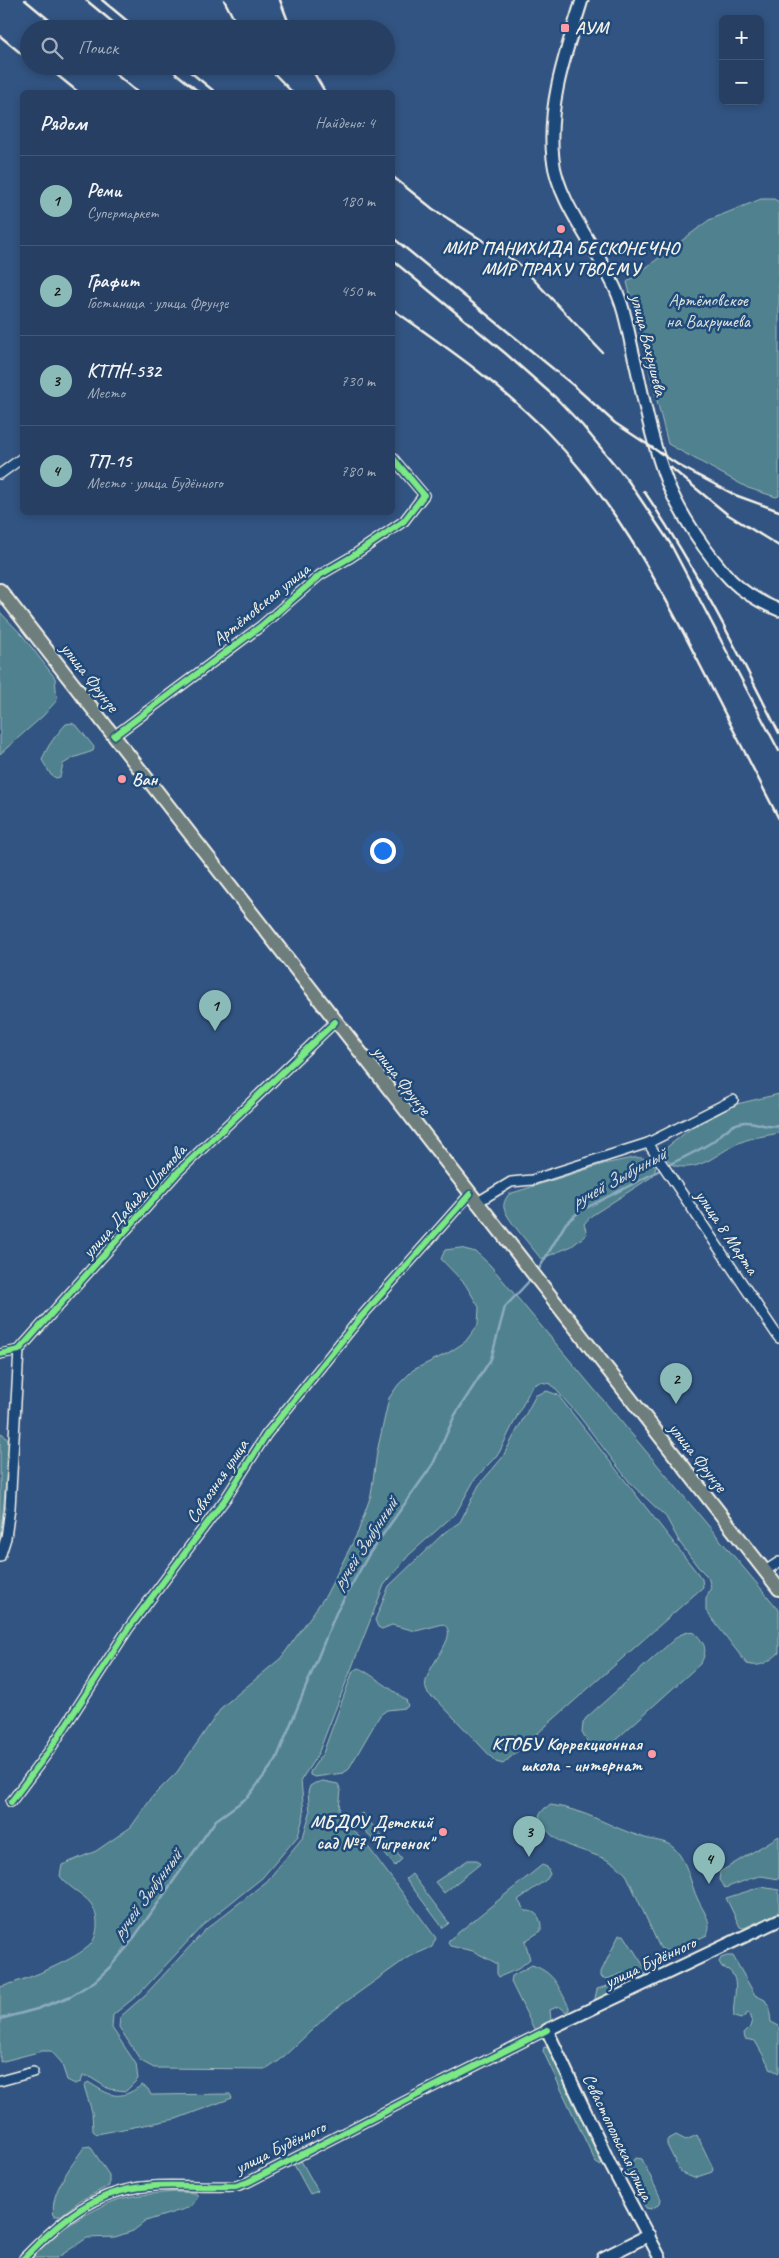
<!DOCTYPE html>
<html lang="ru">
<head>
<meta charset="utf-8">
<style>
  body { margin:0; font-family:Caveat,sans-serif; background:#2e4668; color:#f1f3f6 }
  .controls { position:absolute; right:15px; top:15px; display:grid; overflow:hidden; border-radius:8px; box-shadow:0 2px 8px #0003 }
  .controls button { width:45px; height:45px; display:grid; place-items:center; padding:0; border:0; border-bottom:1px solid #425877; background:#263f62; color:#f1f3f6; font:25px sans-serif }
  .you { position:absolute; left:382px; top:850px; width:18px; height:18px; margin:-12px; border:4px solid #fff; border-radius:50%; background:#1a73e8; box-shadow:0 0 0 8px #1a73e833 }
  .badge { display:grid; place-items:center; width:32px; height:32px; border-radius:50%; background:#8bbbb9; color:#111; font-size:16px; font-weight:700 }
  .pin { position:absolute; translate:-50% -41px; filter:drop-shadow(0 1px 2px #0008) }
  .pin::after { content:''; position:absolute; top:26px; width:18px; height:15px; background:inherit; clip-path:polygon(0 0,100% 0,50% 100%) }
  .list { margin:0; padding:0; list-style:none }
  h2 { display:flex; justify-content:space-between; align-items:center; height:65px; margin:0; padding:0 20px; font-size:21px }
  h2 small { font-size:16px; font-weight:400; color:#a4afbe }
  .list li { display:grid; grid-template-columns:32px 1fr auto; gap:15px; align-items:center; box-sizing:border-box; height:90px; padding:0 20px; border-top:1px solid #425877 }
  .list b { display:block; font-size:19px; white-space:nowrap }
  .list p { margin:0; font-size:16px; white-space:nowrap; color:#a4afbe }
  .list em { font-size:16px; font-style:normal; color:#a4afbe }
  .icon { flex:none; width:28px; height:28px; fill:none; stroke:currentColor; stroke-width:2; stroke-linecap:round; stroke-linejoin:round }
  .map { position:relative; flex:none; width:779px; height:2258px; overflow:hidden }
  .search { position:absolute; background:#263f62; box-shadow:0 2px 8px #0003; left:20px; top:20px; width:375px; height:55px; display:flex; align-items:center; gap:12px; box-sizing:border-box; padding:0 18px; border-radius:28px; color:#a4afbe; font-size:19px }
  .panel { position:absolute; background:#263f62; box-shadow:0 2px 8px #0003; left:20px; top:90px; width:375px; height:425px; border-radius:8px }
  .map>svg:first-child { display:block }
</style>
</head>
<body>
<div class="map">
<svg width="779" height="2258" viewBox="0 0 779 2258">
  <rect width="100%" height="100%" fill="#325482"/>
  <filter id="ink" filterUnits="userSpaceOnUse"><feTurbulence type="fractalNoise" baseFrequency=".02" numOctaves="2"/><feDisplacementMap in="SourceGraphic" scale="10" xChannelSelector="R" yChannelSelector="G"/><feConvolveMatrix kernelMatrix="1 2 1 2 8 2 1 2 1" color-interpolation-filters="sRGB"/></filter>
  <g filter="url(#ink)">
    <g fill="#4f828e" stroke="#a2babb">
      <path d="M761,199H774L779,202V496L776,497L748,488L668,444L627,282L709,220Z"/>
      <path d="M0,612L23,636L55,678L57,700L43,716L0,754Z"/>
      <path d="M72,723L78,727L94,747L93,751L73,758L63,764L60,777L56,778L51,775L42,760C47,746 56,735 66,724Z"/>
      <path d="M779,1094V1133C766,1136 753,1137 741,1142C719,1151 702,1172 676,1166C668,1164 665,1156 666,1148L690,1129L737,1104Z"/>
      <path d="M632,1158C643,1157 648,1158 656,1167L653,1176L591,1216L584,1224L587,1234L572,1246L541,1259C533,1248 507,1220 504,1208C503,1203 506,1198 509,1194L604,1164Z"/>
      <path d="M460,1248L476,1252L490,1265L779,1610V1653C768,1662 761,1668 747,1664L706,1611V1599L711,1587L708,1577L698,1567L680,1543L666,1517L631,1484L579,1416L551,1384L540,1382L532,1386L499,1453L475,1479L456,1513L409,1555L384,1585L318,1754L301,1780L304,1814L298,1836L262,1878L203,1925L140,1993L113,2015L112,2028L136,2064L138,2079L126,2091L109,2089L88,2076H83L81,2082L75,2084L67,2080L61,2062L51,2051H42L0,2062V1987C25,1980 68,1963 88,1947C99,1937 99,1919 93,1907C88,1896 69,1889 60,1876L62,1865L96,1851L131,1827L153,1796L177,1772L222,1707L281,1658L326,1595L358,1532L371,1495L377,1452L389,1398L398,1385L413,1370L448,1353L465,1342L478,1325L479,1307L465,1284L441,1259L445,1250Z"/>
      <path d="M547,1391L558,1395L702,1579L703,1587L503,1764L496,1762L436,1699C401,1684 467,1638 443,1624L416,1631L392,1625L382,1629L378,1627L375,1620L389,1586L445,1532L460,1522L479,1485L502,1458L536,1395Z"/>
      <path d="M0,1433L3,1434L10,1443L0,1540Z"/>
      <path d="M688,1632L695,1633C705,1644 708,1649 701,1663L610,1745L600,1748L591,1747L582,1733L583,1723L586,1718L679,1635Z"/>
      <path d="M358,1668C364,1669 398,1694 406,1700L408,1706L406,1708L387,1710L380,1715L348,1770L343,1773L315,1777L310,1775V1772L323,1753L353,1671Z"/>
      <path d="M323,1781L338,1784L341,1790L339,1809L343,1819L369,1848L436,1938L432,1947L407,1958L330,2013L279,2061L267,2069L154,2068L141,2061L119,2027L120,2017L145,1995L206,1929L267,1881L303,1837L310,1813L308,1792L310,1786L315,1783Z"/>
      <path d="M551,1805C587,1810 609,1827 642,1837C652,1841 666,1840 674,1848C688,1862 690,1883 698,1900C704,1912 713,1923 707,1935L669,1952L660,1948L627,1876C606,1846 551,1856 539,1815L545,1808Z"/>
      <path d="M362,1813L402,1859L395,1866L355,1819Z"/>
      <path d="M779,1836V1879L761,1876L752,1878L725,1888L719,1880L720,1872Z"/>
      <path d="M468,1860H477L480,1864L444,1893L435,1882Z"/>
      <path d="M542,1865L547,1867L550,1874L547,1879L518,1900L525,1911C537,1910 542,1919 541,1931L525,1941L530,1959L518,1969L499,1977L497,1974V1964L494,1962L473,1951L450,1946L448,1943L449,1940Z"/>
      <path d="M412,1874L449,1923L443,1928L406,1879Z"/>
      <path d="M761,1887L779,1890V1912L744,1928L740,1927L726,1898Z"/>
      <path d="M619,1935H624L647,1971L644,1977L632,1979L623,1973L607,1979L601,1977V1972Z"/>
      <path d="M727,1956H733L755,1995L765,2000L769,2007L771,2022L779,2026V2073L771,2069L755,2041L745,2039L744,2033L750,2027L752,2020L750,2014L748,2013L741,2019L734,2017C731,2000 745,1974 722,1967L719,1962L721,1958Z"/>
      <path d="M532,1965C555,1973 558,1986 569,2007V2010L566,2012L559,2006L550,2010L551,2021L538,2029H534L511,1982L512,1976Z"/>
      <path d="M624,1981L627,1983L629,1988L597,2001L595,1998L597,1989Z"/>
      <path d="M544,2047L549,2048L603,2160L601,2166L596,2163L543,2051Z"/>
      <path d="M88,2082C111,2096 118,2102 142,2085L148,2089L151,2095L230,2094L232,2098L176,2119L97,2134L93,2131L92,2112L84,2086Z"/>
      <path d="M676,2135L686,2140L697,2135L713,2168L712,2172L694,2178L681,2173L667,2145V2140Z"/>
      <path d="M90,2146L109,2175V2186L81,2200L60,2216H54C49,2192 72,2166 84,2147Z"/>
      <path d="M636,2158L642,2159L661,2199L660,2204L651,2209L646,2208L626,2170V2165Z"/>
      <path d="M300,2159L318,2191L310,2194L293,2163Z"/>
      <path d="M178,2192L196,2193L198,2197L191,2207L146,2221L133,2231L115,2237L87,2238L57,2258H31C42,2238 101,2203 124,2198C142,2194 161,2193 178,2192Z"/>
    </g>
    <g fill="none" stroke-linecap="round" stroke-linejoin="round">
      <g stroke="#8dabc0" stroke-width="2.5">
        <path d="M666,1166C681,1159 698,1151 712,1142C723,1134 730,1123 745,1122C757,1121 766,1129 779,1126"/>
        <path d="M537,1272L566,1223L580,1211L662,1169"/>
        <path d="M0,2019L37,2009L71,1996L95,1981L110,1967L128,1946L216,1820L248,1797L276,1760L336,1613L369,1554L433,1464L455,1415L491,1359L505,1307L532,1278"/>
      </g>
      <g stroke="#f4f1e8" stroke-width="12">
        <g id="street">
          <path d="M0,474L22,458"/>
          <path d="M114,736L261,626L320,575L351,557L404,521L424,495L392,457"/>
          <path d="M648,1143L779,1338"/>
          <path d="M476,1203L511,1182L532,1180L648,1143L733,1100"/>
          <path d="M0,1354L19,1350L178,1172L335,1022"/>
          <path d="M0,1557L6,1538L10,1508L19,1350"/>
          <path d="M765,1571L779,1562"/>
          <path d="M11,1802L49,1751L128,1629L226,1498L266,1435L361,1317L470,1194"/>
          <path d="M0,2081L33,2072"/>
          <path d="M24,2258C51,2230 82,2201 121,2191C157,2181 199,2188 236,2186L248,2182L417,2095L547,2030"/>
        </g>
      </g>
      <g stroke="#f4f1e8" stroke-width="15">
        <g id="secondary">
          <path d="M582,0C566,52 547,104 553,159C558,205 601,252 618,295C627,316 629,339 635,361C644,401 652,443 667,482C680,514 707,555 731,580C744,593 762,603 779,610"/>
          <path d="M603,2258L649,2235"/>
          <path d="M660,2258L610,2164L547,2030L779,1920"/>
        </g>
      </g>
      <g stroke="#f4f1e8" stroke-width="16">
        <path id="primary" d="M0,590L779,1589"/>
      </g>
      <use href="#street" stroke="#1f4a7a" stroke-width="9"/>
      <use href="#secondary" stroke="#1f4a7a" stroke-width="11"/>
      <use href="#primary" stroke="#6d7e7c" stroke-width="12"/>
      <g stroke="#f4f1e8" stroke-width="2.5">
        <path d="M25,0L60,29"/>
        <path d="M86,0L121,29"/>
        <path d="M102,0L137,29"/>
        <path d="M224,0L239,29"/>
        <path d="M280,0L291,29"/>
        <path d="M0,36L29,60"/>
        <path d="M46,66L78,92"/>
        <path d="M106,66L137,92"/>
        <path d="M167,66L199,92"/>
        <path d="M183,66L215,92"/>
        <path d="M267,66L292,92"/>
        <path d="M310,66L325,92"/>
        <path d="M392,176L433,209L518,263L602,352"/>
        <path d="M392,237L573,385L615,423L680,466L735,495L779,511"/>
        <path d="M392,260L505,353L556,398L582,425L629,482L670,543L779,751"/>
        <path d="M392,309C446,347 500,384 546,431C612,498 656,578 698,661C725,714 752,766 779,819"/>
        <path d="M670,467L727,514L779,546"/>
        <path d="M644,491C696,568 737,650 779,733"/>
      </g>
      <g stroke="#1f4a7a" stroke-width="9">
        <g id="cycleway">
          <path d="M114,736L261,626L320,575L351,557L404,521L424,495L392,457"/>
          <path d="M0,1354L19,1350L178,1172L335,1022"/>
          <path d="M11,1802L49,1751L128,1629L226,1498L266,1435L361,1317L470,1194"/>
          <path d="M24,2258C51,2230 82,2201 121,2191C157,2181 199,2188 236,2186L248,2182L417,2095L547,2030"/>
        </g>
      </g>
      <use href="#cycleway" stroke="#7ce984" stroke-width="6"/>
    </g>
  </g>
  <g fill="#ff9aa2" stroke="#1f4a7a" stroke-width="2">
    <rect x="560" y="23" width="10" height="10" rx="2.5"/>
    <circle cx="561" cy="229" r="5"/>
    <circle cx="122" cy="779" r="5"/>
    <circle cx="652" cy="1754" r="5"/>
    <circle cx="443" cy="1832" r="5"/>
  </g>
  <g text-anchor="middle" stroke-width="5" stroke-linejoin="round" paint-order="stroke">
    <g font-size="18" font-weight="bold" fill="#f4f1e8" stroke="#1f4a7a" text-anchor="start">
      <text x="575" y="34">АУМ</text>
      <text x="561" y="254" text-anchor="middle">МИР ПАНИХИДА БЕСКОНЕЧНО<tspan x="561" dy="21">МИР ПРАХУ ТВОЕМУ</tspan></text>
      <text x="132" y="785">Ван</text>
      <text x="642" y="1750" text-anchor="end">КГОБУ Коррекционная<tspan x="642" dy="21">школа - интернат</tspan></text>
      <text x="433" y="1828" text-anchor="end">МБДОУ Детский<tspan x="433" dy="21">сад №7 "Тигренок"</tspan></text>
    </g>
    <g font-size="18" fill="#dbe0da" stroke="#1f4a7a">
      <text x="708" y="306">Артёмовское<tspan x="708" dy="21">на Вахрушева</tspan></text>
    </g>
    <g font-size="18" fill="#f4f1e8" stroke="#1f4a7a">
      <text transform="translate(649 345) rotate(76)" y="6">улица Вахрушева</text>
      <text transform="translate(261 604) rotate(-39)" y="6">Артёмовская улица</text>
      <text transform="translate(90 677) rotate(52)" y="6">улица Фрунзе</text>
      <text transform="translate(402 1080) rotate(52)" y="6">улица Фрунзе</text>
      <text transform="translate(134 1201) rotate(-48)" y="6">улица Давида Шлемова</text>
      <text transform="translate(727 1232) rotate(56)" y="6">улица 8 Марта</text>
      <text transform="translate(698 1457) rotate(52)" y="6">улица Фрунзе</text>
      <text transform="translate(217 1481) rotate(-56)" y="6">Совхозная улица</text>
      <text transform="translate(650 1962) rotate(-25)" y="6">улица Будённого</text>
      <text transform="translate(618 2137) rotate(64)" y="6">Севастопольская улица</text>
      <text transform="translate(280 2147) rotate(-26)" y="6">улица Будённого</text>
    </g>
    <g font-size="19" font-style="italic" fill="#dadfde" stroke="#1f4a7a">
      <text transform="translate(618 1177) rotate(-29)" y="7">ручей Зыбунный</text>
      <text transform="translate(364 1543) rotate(-57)" y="7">ручей Зыбунный</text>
      <text transform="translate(146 1894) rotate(-54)" y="7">ручей Зыбунный</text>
    </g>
  </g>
</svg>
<div class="controls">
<button>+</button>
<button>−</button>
</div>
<div class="you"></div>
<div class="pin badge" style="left:215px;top:1031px">1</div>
<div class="pin badge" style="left:676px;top:1404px">2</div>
<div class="pin badge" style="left:529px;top:1857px">3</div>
<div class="pin badge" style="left:709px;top:1884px">4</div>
<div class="search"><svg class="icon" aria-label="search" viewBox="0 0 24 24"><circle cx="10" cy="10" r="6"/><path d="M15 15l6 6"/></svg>Поиск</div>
<section class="panel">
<h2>Рядом<small>Найдено: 4</small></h2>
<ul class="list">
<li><span class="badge">1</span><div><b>Реми</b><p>Супермаркет</p></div><em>180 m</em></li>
<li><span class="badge">2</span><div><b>Графит</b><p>Гостиница · улица Фрунзе</p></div><em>450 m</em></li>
<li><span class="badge">3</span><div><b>КТПН-532</b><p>Место</p></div><em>730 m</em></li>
<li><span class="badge">4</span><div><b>ТП-15</b><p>Место · улица Будённого</p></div><em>780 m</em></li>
</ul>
</section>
</div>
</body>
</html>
